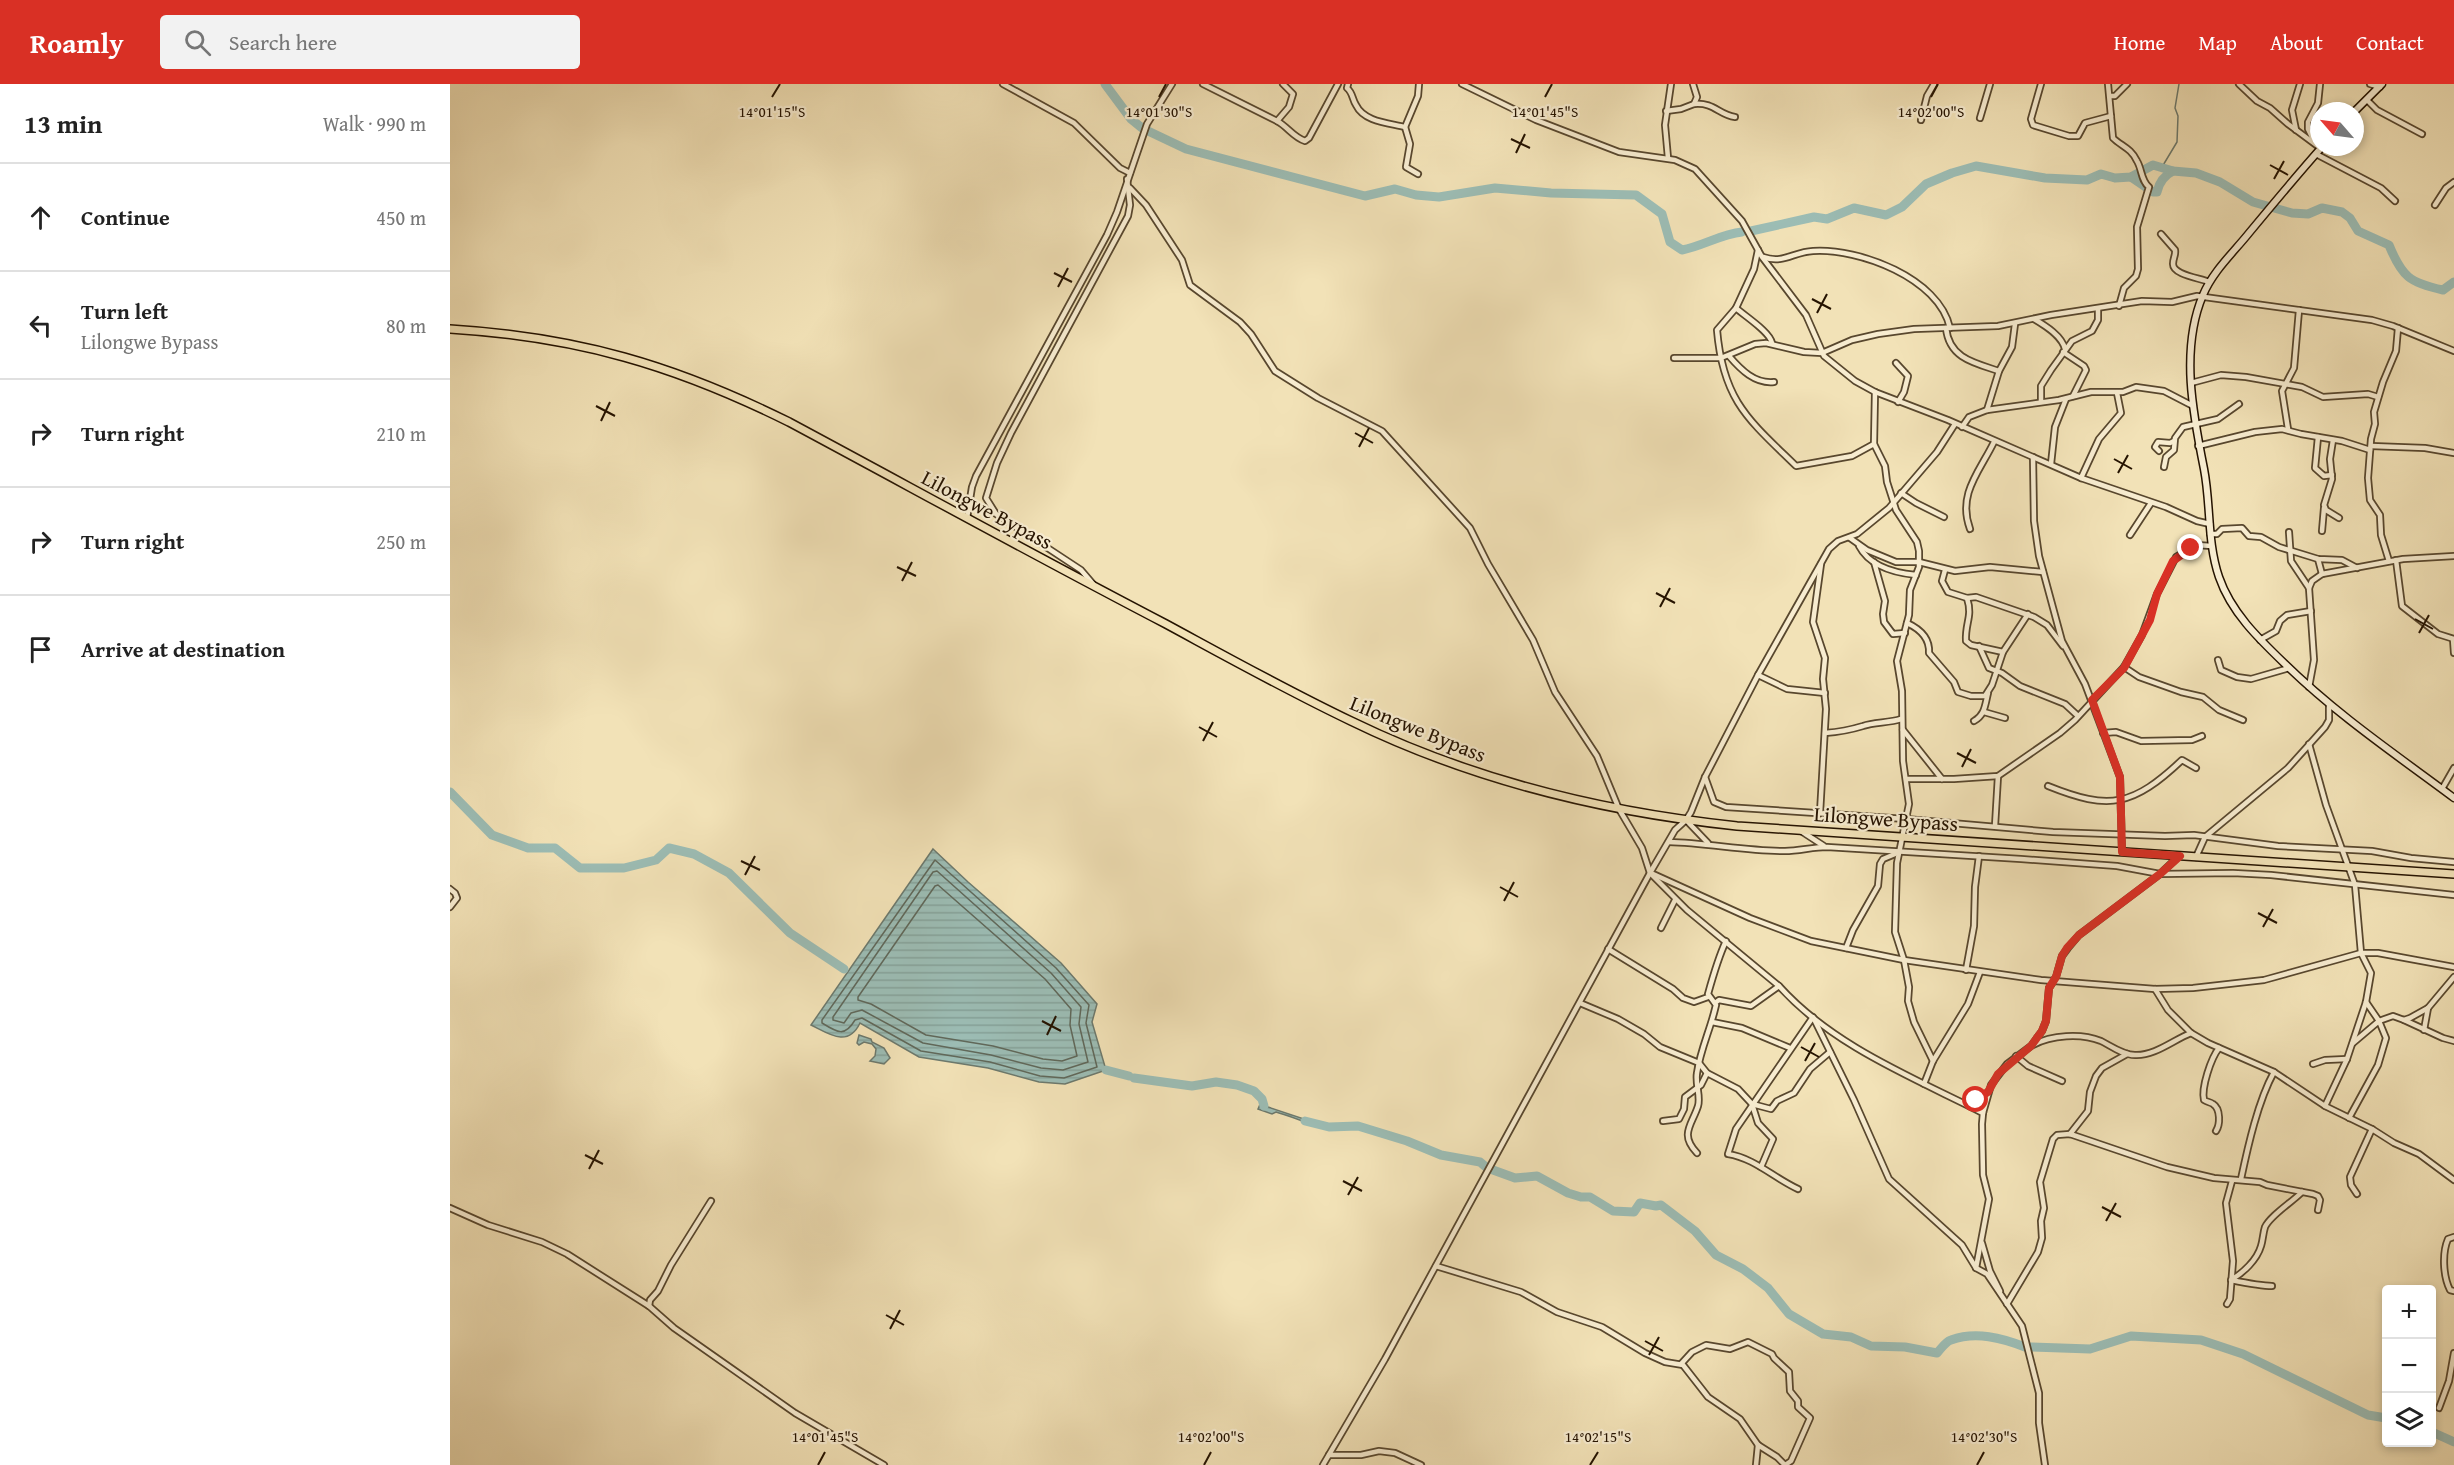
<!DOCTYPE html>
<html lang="en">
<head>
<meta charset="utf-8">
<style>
  body { margin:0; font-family:"Gentium Book Plus",serif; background:#f2f2f2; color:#222 }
  .controls { position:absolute; right:18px; bottom:18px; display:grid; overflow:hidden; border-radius:6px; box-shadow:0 3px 9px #0003 }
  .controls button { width:54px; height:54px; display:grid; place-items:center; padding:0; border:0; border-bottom:2px solid #e0e0e0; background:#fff; color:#222; font:30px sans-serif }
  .compass { position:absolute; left:1860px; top:18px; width:54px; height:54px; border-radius:50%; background:#fff; box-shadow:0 3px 9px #0003; rotate:298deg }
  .stop { position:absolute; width:18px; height:18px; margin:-14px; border:4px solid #d93025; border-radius:50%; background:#fff }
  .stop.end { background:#d93025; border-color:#fff; box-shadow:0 2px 6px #0008 }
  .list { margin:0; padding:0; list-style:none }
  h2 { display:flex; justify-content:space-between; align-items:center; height:78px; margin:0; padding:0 24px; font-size:26px }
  h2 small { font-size:20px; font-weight:400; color:#767676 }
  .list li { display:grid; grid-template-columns:39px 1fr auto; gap:18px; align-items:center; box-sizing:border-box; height:108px; padding:0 24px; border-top:2px solid #e0e0e0 }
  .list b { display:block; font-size:22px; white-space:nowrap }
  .list p { margin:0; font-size:20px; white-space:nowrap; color:#767676 }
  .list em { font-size:20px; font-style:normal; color:#767676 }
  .icon { flex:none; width:33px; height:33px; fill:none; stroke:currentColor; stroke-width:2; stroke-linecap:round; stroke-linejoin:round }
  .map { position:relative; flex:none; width:2004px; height:1381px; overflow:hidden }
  header { display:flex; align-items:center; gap:36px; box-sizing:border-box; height:84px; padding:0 30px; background:#d93025; color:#fff }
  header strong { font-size:28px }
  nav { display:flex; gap:33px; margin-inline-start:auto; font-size:21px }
  .search { width:420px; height:54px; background:#f2f2f2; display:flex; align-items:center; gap:15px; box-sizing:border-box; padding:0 21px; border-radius:6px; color:#767676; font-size:22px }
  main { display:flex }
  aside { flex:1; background:#fff }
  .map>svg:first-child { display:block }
</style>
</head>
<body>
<header>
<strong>Roamly</strong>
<div class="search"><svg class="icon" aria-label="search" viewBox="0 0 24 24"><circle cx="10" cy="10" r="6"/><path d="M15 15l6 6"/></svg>Search here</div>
<nav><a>Home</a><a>Map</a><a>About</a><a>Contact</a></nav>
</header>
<main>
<aside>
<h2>13 min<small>Walk · 990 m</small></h2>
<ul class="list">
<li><svg class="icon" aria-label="ahead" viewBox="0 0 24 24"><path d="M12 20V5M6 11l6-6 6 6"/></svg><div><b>Continue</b></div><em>450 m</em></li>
<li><svg class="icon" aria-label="left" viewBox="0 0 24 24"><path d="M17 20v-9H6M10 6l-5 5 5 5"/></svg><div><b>Turn left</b><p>Lilongwe Bypass</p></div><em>80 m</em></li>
<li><svg class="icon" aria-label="right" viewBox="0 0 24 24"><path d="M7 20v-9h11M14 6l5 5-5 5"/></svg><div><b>Turn right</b></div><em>210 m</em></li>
<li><svg class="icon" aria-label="right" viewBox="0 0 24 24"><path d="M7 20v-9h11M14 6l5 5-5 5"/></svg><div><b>Turn right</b></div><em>250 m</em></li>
<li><svg class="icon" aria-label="arrive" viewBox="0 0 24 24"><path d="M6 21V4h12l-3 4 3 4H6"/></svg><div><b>Arrive at destination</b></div></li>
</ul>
</aside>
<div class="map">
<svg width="2004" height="1381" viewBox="0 0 2004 1381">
  <defs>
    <pattern id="water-rules" width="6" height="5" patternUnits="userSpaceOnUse" patternTransform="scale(1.5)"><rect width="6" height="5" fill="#9cbdb5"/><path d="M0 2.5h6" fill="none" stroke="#86a29a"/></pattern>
  </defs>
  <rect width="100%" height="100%" fill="#f2e2b7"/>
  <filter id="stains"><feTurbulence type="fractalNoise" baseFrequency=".00333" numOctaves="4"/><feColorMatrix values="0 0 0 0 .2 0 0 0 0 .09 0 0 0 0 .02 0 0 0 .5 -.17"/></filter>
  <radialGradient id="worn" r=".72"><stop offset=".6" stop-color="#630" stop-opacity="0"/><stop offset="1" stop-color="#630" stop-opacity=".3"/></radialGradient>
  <g fill="url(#water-rules)" stroke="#6c796d" stroke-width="1.5">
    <path d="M483,765L518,798L611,879L647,920L642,938L656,986L615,1000L589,998L538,984L469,973L410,939C398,964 379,950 361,941Z"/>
    <path d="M409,951L421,955L422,958L434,964L440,974L434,980L420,977L425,972L426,965L422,960L414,958L409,961L407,959Z"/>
    <path d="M805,1010L813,1015L815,1022L866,1039L861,1041C849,1035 838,1032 826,1028L822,1030L808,1025L811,1018Z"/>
  </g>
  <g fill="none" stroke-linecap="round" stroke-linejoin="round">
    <g stroke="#60685a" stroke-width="1.5">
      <path d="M485,776L606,884L639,921L636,939L647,983L614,994L590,992L540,978L471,967L412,934L405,936C395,953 388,949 372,939V936Z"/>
      <path d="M487,787L601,889L631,923L629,940L638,978L613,986L591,984L541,971L473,959L412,926L401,929L394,939L383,936V933L483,788Z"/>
      <path d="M488,801L595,895L621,925L620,941L627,972L612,977L593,975L543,962L476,951L421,920L408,916V913L485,802Z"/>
    </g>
    <path stroke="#6c796d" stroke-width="1.5" d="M1712,83L1727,58L1728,32L1725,24L1729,0"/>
    <g stroke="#9cbdb5" stroke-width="9">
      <path d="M655,0L681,35L692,44"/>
      <path d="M698,47L736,65L915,112L945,105L966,111L989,113L1045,104L1101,109L1186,111L1212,130L1220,158L1232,166C1253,162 1271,150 1292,148"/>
      <path d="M1681,93L1703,108H1707C1709,99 1715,91 1723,87"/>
      <path d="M1301,147L1364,133L1377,135L1404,124L1436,131L1452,123L1476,100L1502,89L1526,82L1595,94L1637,96L1651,90L1665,94L1681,93L1703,81L1723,87L1746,89L1770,98L1803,118L1842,129L1858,130L1872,124L1892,128L1900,134L1908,147L1939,161C1952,193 1960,199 1993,206L2004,198"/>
      <path d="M0,708L42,751L78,764H105L130,784H174L206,776L219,764L244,770L279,789L340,849L394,885"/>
      <path d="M656,986L679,992"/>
      <path d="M684,994L742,1002L766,998L787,1001L804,1007L812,1015L814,1022"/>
      <path d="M855,1037L879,1043L908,1042L957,1057L991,1071L1030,1078L1036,1083"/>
      <path d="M1043,1086L1065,1094L1087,1092L1118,1109L1131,1113H1140L1163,1127L1184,1128L1190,1119L1206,1122L1211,1121L1245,1147L1266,1171L1293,1185L1318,1204L1339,1230L1373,1250L1401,1253L1421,1262L1455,1263L1487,1269C1491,1265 1495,1258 1501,1256C1526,1247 1552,1254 1575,1263"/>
      <path d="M1581,1263L1640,1265L1681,1252L1751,1256L1793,1270L1918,1331L1936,1334"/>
      <path d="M1982,1348L2004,1358"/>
    </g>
    <g stroke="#58472e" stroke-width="8">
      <g id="street">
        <path d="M553,0L624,39L670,84L680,89"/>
        <path d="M753,0L827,37C838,43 843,53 855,57L859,54L888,0"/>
        <path d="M898,0L897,4C903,9 902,15 906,21C914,38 939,39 955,43L968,12L969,0"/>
        <path d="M1012,0L1086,36L1169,68L1225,76L1245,85L1292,137L1312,173L1356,231L1374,272L1405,297L1425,308L1498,336L1631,394L1716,423L1747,437L1760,440"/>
        <path d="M1591,0L1581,35L1583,41L1619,52H1628L1635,39L1661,32"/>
        <path d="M1658,0L1663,54C1671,62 1681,64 1687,77C1692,85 1691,97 1699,103L1687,143L1688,185L1686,192L1674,204L1669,222"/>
        <path d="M1789,0L1807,17L1820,24L1838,40L1869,63"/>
        <path d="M1920,0L1930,3"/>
        <path d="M1660,12H1665L1677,0"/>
        <path d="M1917,16L1927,26L1972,50"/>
        <path d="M1244,20C1264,18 1269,31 1285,33"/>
        <path d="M1216,27L1231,25L1244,20L1247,13L1243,0"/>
        <path d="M1530,34L1540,0"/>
        <path d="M1471,36L1477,12L1484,0"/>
        <path d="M827,37L839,23L843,10L833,0"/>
        <path d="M955,43L960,60L956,83L968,90"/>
        <path d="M1846,46L1842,26L1850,0"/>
        <path d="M1865,59L1858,45V38L1868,19L1870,0"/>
        <path d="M1866,70L1931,104L1945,117"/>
        <path d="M1218,74L1215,41L1221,0"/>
        <path d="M680,104L696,121L732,176L740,201L790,238L801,250L825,287L868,314L932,347L1020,444L1038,480L1083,556L1105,608L1147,672L1169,725L1192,764L1200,789L1237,826L1329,902C1383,962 1462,993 1533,1029"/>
        <path d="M1985,121L1996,104L2004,98"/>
        <path d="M1711,150L1725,166C1726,171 1723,174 1723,180C1723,191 1750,194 1759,198"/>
        <path d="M1308,166L1304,185L1286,224L1267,246C1273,317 1299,336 1346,382L1402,372L1424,360"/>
        <path d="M1313,173C1334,180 1343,168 1363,167C1409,164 1489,194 1500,244"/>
        <path d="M1286,224C1296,233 1320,248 1322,259"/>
        <path d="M1584,235C1596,242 1612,252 1615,265"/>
        <path d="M1496,244C1499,274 1524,279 1549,287"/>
        <path d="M1613,268L1634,282L1636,286L1623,312"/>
        <path d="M1279,272C1291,286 1305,300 1324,298"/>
        <path d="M1224,274H1271L1305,260L1316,259L1354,268L1372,269L1402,256L1428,250L1464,245L1548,242L1601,231L1692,217L1722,218L1747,212L1922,236L1943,242L2004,267"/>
        <path d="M1446,279L1458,292L1454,308L1448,318"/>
        <path d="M1741,299L1771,291L1796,293L1852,303L1873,313L1918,310L1928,313"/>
        <path d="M1425,308L1424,360L1435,382L1437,398L1446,426L1467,458L1469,467V483L1460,506L1459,531L1447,577L1452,607L1453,677L1459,720L1447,779L1445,848L1454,876L1459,903L1458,917L1464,938L1483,977"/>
        <path d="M1591,318V302L1601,286L1622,257L1642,247L1648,236V225"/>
        <path d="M1537,326L1549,287L1562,263L1565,240"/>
        <path d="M1512,343L1519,333L1537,326L1609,316L1641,308H1673L1686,303L1714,307L1743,322"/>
        <path d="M1838,345L1832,307L1844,284L1849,226"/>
        <path d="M1868,353L1865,384L1874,392L1882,391"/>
        <path d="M1883,356L1880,375L1882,395L1874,421L1876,426L1889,434"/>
        <path d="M1748,362L1805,348L1832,345L1851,350L1892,357L1920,366"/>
        <path d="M1921,362L1975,364L2004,369"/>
        <path d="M1709,367L1705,363L1708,358L1720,359L1724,357"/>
        <path d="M1583,373L1584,437L1589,472L1612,557L1635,600L1670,693L1672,768"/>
        <path d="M1601,380L1605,343L1616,315"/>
        <path d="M1714,383L1716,373L1724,366L1725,354L1733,343L1768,335L1789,320"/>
        <path d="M1631,394L1649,355L1671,329L1667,309"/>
        <path d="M1451,409L1466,419L1494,433"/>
        <path d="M517,434L522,403L526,392L657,151L667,128L697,40L722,0"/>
        <path d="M1520,445C1507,410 1530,387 1544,358"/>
        <path d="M1872,447L1874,424"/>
        <path d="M1839,448L1841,477L1859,504"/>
        <path d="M1760,450H1767L1772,445L1792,444L1799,452L1811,453L1829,463L1868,475L1892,476L1907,484"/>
        <path d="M1680,451L1701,419"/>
        <path d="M1400,454L1417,466L1446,478H1469L1505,487L1540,483L1593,488"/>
        <path d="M1409,462C1420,483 1445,489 1466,491"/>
        <path d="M1868,475L1872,490"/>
        <path d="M1946,476L1952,522L1988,550L2004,555"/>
        <path d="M1939,477L1931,451L1930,431L1920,416L1918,394L1921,355L1925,340L1924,328L1933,298L1946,267L1948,244"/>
        <path d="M1424,478L1435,517L1433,530L1434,538L1443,550L1455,549"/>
        <path d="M1495,486L1492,497L1498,508L1517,514L1526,513L1584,533L1597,541L1613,562"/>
        <path d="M643,500L631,486L546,430L536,414L547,379L561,349L678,132L680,121L677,95"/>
        <path d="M1517,514C1523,533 1515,538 1516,557L1521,561L1553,568"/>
        <path d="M1457,539C1470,545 1480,554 1479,569L1504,598L1508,608L1521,612H1535L1542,601L1553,568L1578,530"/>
        <path d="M2003,555L2004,569"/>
        <path d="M1810,556L1826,547L1830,537L1837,531L1861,527"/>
        <path d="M1529,562L1539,584L1552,589L1570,602L1615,620L1628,632"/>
        <path d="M1768,576L1771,586L1787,593L1801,595L1839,584"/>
        <path d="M1674,583L1689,593L1731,608L1753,613L1769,626L1793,636"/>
        <path d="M1308,591L1337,605L1375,609"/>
        <path d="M1859,603L1864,576L1859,504L1862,497L1872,490L1953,475L2004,472"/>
        <path d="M1534,628L1555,634"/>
        <path d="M1524,637C1535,631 1535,621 1538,609"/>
        <path d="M1453,646L1492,695"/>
        <path d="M1375,649C1389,648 1400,646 1413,642C1424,638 1439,639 1451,635"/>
        <path d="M1653,649L1666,648L1691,657L1742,656L1752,652"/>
        <path d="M1859,660L1876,721L1905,801L1911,869L1921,889L1916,918L1897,975L1875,1022"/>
        <path d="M1255,693L1264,718L1276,723L1456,735L1603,748L1715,752L1744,751L1828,762L1922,767L1961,774L2004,778"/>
        <path d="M1456,695H1504L1548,692L1610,649L1625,636L1674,583L1692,551L1707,510L1726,473L1746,461L1762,462"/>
        <path d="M1598,702C1660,727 1683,722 1732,676L1746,684"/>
        <path d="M1992,705L2004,684"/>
        <path d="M1370,729L1376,625L1373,595L1375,574L1363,538L1371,480"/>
        <path d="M1236,736L1258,759"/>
        <path d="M1545,742L1548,692"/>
        <path d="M1351,747L1374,762"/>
        <path d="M1219,758C1257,759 1297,767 1335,767C1349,767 1363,763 1377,763L1571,775L1667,782L1710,790L1783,789L1821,791L2004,811"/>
        <path d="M1746,773L1755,753L1838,684L1875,643L1879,636V622"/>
        <path d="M1203,790L1300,834L1361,857L1454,876L1591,896L1705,905L1743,904L1814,896L1911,869H1928L2004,883"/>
        <path d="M0,805L5,809L7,814L0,823"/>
        <path d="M1211,844L1225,816"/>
        <path d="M1396,864L1403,846L1428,802L1430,780L1433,775L1445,770"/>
        <path d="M1158,865L1223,905L1233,914L1244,918L1258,913"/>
        <path d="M1516,886L1524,842L1525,803L1529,772"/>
        <path d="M1705,905L1718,926L1741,949L1758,959L1824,988L1875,1022L1922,1045L1944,1059L1969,1070L2004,1096"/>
        <path d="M1130,919L1168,935L1194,950L1210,963L1249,979L1257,989L1288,1005L1302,1020L1308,1039L1323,1055L1311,1083"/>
        <path d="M1265,919L1269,916L1301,922L1329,902"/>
        <path d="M1954,936L1993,954L2004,957"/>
        <path d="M1262,938L1292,944L1340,964"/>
        <path d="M1974,946L1978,924L2004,893"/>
        <path d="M1903,959L1929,937L1943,932L1954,936L1960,934L1978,924"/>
        <path d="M1583,961C1601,951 1631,949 1651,957C1661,962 1673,971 1685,971C1705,972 1723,956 1741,949"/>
        <path d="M1566,972L1578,982L1612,997"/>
        <path d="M1863,980L1875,976L1897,975"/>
        <path d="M1474,1000L1483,977L1518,920L1530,888"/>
        <path d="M1302,1020L1321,1025L1327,1017L1344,1009L1360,985L1380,968"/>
        <path d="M1520,1022L1538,1008"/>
        <path d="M1899,1034L1928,981L1936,954L1929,937L1916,918"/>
        <path d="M1213,1037L1229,1035L1234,1025L1235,1013L1251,1001L1257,989"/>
        <path d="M1766,1047C1770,1041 1771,1025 1763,1020C1760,1018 1757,1018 1754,1016C1751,1004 1761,974 1769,964"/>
        <path d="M1620,1050L1638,1027L1640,1008L1646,992L1652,984L1677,970"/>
        <path d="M1247,1069C1229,1050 1242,1041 1248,1022C1251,1012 1245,1000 1247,989C1250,967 1260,946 1265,925L1266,921L1258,910C1263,892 1268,874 1276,857"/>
        <path d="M1791,1095C1798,1062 1808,1017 1824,988"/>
        <path d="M1348,1105C1324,1094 1304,1074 1278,1070L1286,1045L1363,933L1404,1016L1439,1095L1512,1161L1526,1184L1537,1190L1572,1242L1589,1309V1339L1595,1381"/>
        <path d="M1907,1110L1901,1101L1900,1093L1922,1045"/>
        <path d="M0,1124L38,1141L92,1158L117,1170L199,1222L224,1244L345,1329L434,1381"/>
        <path d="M2004,1153L1998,1155C1992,1169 1993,1192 2000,1206L2004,1207"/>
        <path d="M1532,1159L1540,1187L1550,1207"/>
        <path d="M986,1182L1071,1208L1107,1228L1152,1243L1195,1269L1215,1278L1233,1281L1258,1313L1290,1335L1308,1361L1327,1373L1335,1381"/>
        <path d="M1526,1184L1539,1115L1533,1091L1532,1040L1533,1029L1541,1001L1557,980L1581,962L1592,947L1596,937L1599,904L1606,893L1612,872L1618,864L1629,851L1710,790L1729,772"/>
        <path d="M1822,1202C1812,1202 1791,1198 1781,1196C1793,1189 1807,1176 1811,1162C1813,1156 1813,1149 1815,1143C1821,1131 1841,1119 1852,1108"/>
        <path d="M1557,1220L1588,1168L1592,1154L1591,1137L1594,1124L1590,1098L1603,1055L1607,1051L1620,1050L1717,1083L1764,1094L1810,1098L1817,1101L1863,1110L1868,1112L1870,1116L1868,1126"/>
        <path d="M1777,1220L1780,1215L1783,1177L1776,1119L1782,1097"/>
        <path d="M199,1222L200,1216L208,1207L221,1181L261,1117"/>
        <path d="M1231,1280L1242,1268L1256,1261L1280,1265L1298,1258L1322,1270L1324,1274L1339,1288L1340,1307L1348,1317V1323L1360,1334L1341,1377L1335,1381"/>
        <path d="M1989,1324L1999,1297L2004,1269"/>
        <path d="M879,1371H911L929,1367L945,1369L971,1381"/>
        <path d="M873,1381L935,1275L1200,789L1225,746L1236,736L1241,728L1255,693L1308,591L1379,465L1388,457L1407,450L1439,424L1487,368L1505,340"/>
        <path d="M1306,1381L1308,1361"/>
      </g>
    </g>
    <g stroke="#251300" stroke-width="9">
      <g id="secondary">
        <path d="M1905,27L1932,0"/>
        <path d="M1872,63C1847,91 1823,120 1799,149C1783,169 1763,187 1753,211C1730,265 1743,330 1754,385C1761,421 1757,458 1769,493C1781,528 1808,554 1834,579C1886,630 1945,670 2004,714"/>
      </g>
    </g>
    <g stroke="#251300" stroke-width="10">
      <path id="primary" d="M0,245C128,253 224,281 339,338C464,405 589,474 716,540C777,573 838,607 901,637C1022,696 1153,728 1287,742L2004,790"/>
    </g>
    <use href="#street" stroke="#f7ecd0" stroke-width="4.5"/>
    <use href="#secondary" stroke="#f7ecd0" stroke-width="6"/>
    <use href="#primary" stroke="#f2e2b7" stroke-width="7"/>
  </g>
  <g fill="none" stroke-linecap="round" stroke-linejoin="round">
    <path stroke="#d93025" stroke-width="8" d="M1526,1016L1538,1008L1548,990L1581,962L1592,947L1596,937L1599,904L1606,893L1612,872L1617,864L1629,851L1710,790L1730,772L1672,768L1670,693L1642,616L1674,584L1700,536L1707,510L1723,477L1741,464"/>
  </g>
  <path fill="none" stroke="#251300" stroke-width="2" d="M322,13L330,0M709,13L716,0M1095,13L1102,0M1481,13L1488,0M1061,55L1080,64M1066,69L1075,50M1820,81L1838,91M1824,95L1834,77M604,189L622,198M608,203L618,184M1362,215L1381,225M1367,229L1377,210M146,322L165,332M151,337L160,318M905,349L923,359M909,363L919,344M1664,375L1682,385M1668,389L1678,371M447,483L466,492M452,497L462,478M1206,509L1225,519M1210,523L1220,504M1965,535L1983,545M1969,549L1979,531M749,643L767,653M753,657L763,638M1507,669L1526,679M1512,683L1521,665M291,777L310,786M295,791L305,772M1050,803L1068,813M1054,817L1064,798M1808,829L1827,839M1813,843L1823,825M592,937L611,947M597,951L606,932M1351,963L1369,973M1355,977L1365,959M135,1071L153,1080M139,1085L149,1066M893,1097L912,1107M898,1111L908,1093M1652,1123L1671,1133M1656,1137L1666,1119M436,1231L454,1241M440,1245L450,1226M1195,1257L1213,1267M1199,1271L1209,1253M368,1381L375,1368M754,1381L761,1368M1140,1381L1148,1368M1527,1381L1534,1368"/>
  <g text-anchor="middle" stroke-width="4.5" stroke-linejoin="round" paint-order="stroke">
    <g font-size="21" fill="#251300" stroke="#f7ecd0">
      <text transform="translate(537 426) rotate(28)" y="7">Lilongwe Bypass</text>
      <text transform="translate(968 645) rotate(22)" y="7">Lilongwe Bypass</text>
      <text transform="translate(1436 735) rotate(4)" y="7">Lilongwe Bypass</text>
    </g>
  </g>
  <g font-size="15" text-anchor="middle" fill="#251300" stroke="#f7ecd0" stroke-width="4.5" stroke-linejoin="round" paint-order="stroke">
    <text x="322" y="33">14°01'15"S</text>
    <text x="709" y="33">14°01'30"S</text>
    <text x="1095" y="33">14°01'45"S</text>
    <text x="1481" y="33">14°02'00"S</text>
    <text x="375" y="1358">14°01'45"S</text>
    <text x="761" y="1358">14°02'00"S</text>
    <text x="1148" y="1358">14°02'15"S</text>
    <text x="1534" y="1358">14°02'30"S</text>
  </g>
  <rect width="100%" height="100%" filter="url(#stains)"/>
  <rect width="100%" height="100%" fill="url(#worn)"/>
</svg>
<div class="controls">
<button>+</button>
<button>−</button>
<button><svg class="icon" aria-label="layers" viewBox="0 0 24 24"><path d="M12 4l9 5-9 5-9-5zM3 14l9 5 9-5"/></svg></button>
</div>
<svg class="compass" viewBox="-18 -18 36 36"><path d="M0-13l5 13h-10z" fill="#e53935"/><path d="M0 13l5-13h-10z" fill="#767676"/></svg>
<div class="stop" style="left:1526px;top:1016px"></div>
<div class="stop end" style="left:1741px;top:464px"></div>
</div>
</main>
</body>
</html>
